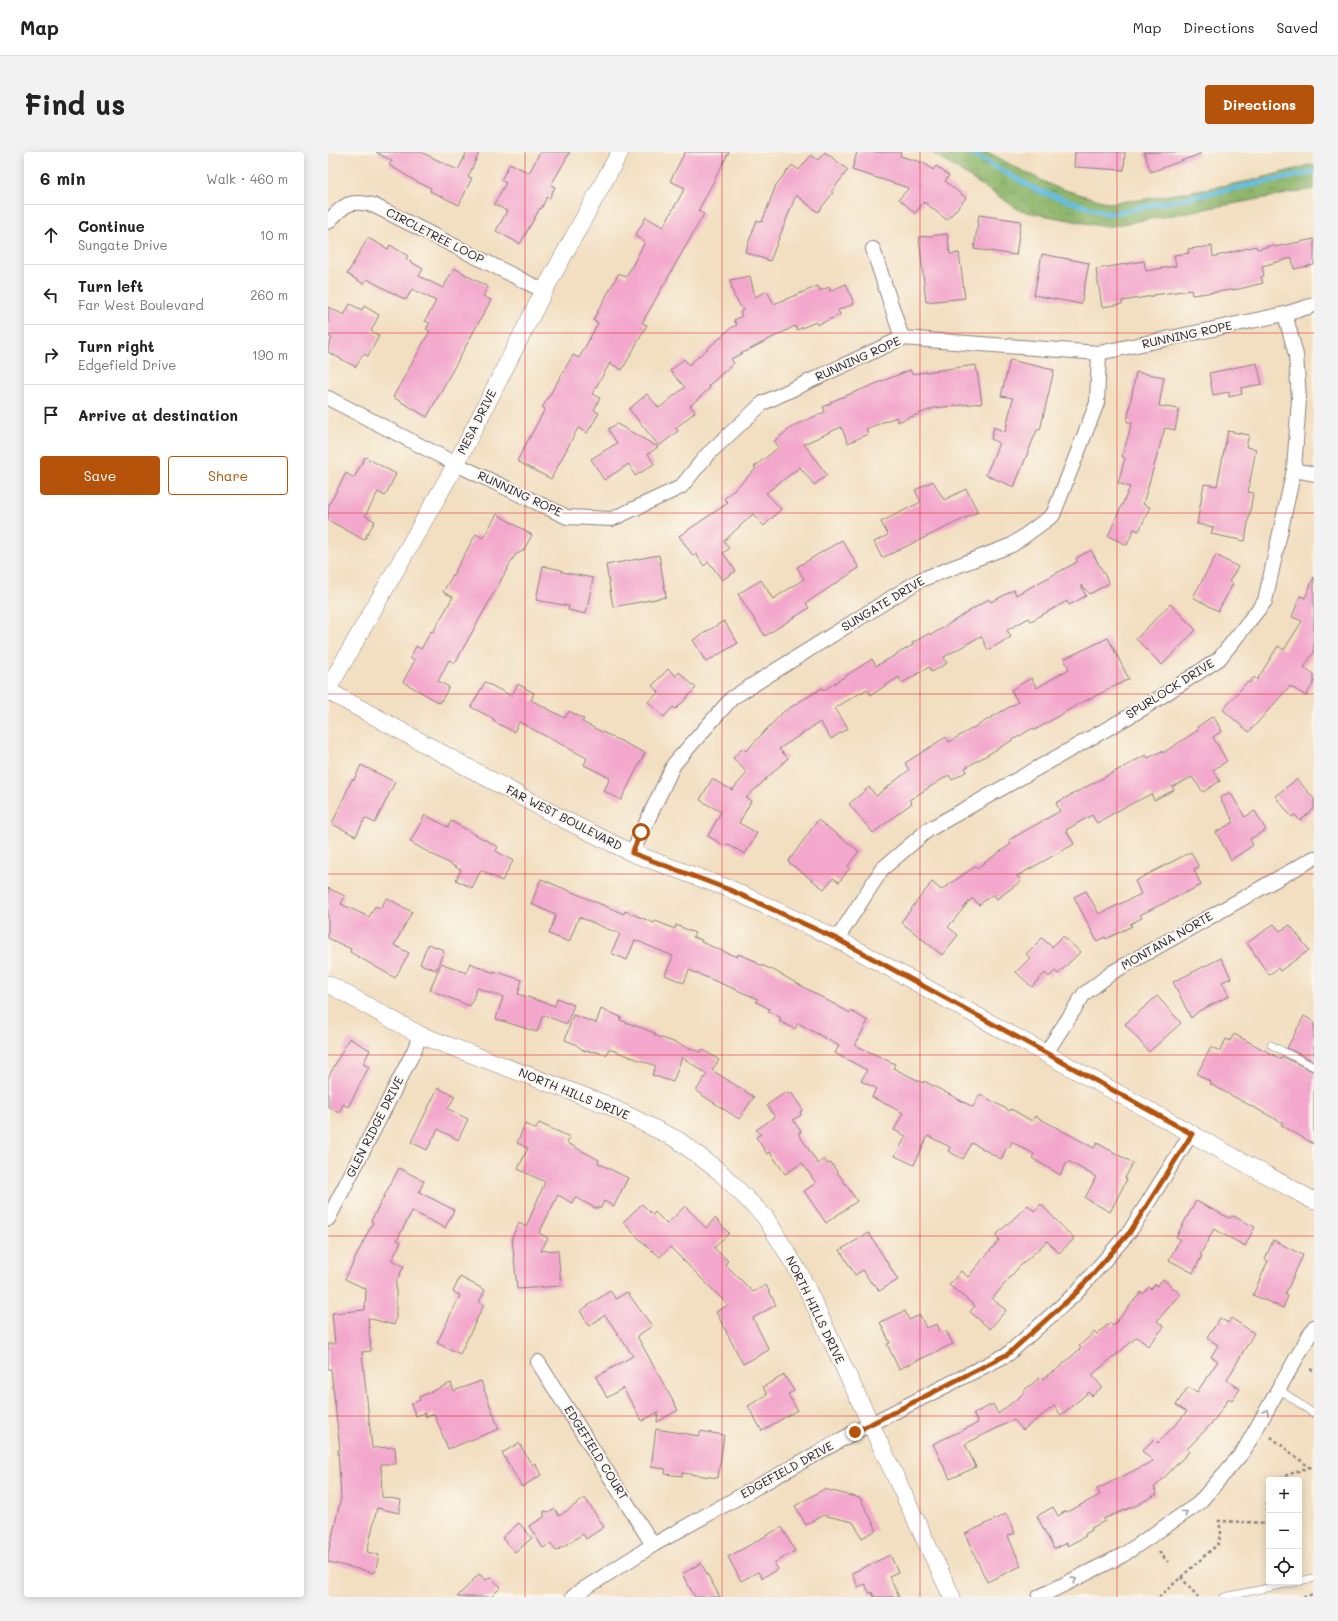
<!DOCTYPE html>
<html lang="en">
<head>
<meta charset="utf-8">
<style>
  body { margin:0; font-family:Mali,sans-serif; background:#f2f2f2; color:#222 }
  .controls { position:absolute; right:12px; bottom:12px; display:grid; overflow:hidden; border-radius:4px; box-shadow:0 2px 10px #0003 }
  .controls button { width:36px; height:36px; display:grid; place-items:center; padding:0; border:0; border-bottom:1px solid #e0e0e0; background:#fff; color:#222; font:20px sans-serif }
  .stop { position:absolute; width:12px; height:12px; margin:-9px; border:3px solid #b45309; border-radius:50%; background:#fff }
  .stop.end { background:#b45309; border-color:#fff; box-shadow:0 1px 4px #0008 }
  .list { margin:0; padding:0; list-style:none }
  h2 { display:flex; justify-content:space-between; align-items:center; height:52px; margin:0; padding:0 16px; font-size:17px }
  h2 small { font-size:13px; font-weight:400; color:#767676 }
  .list li { display:grid; grid-template-columns:26px 1fr auto; gap:12px; align-items:center; box-sizing:border-box; height:60px; padding:0 16px; border-top:1px solid #e0e0e0 }
  .list b { display:block; font-size:15px; white-space:nowrap }
  .list p { margin:0; font-size:13px; white-space:nowrap; color:#767676 }
  .list em { font-size:13px; font-style:normal; color:#767676 }
  .actions { display:flex; gap:8px; padding:12px 16px }
  .actions a { flex:1; padding:9px 0; border:1px solid #b45309; border-radius:4px; text-align:center; font-size:14px; color:#b45309 }
  .actions .main { background:#b45309; color:#fff }
  .icon { flex:none; width:22px; height:22px; fill:none; stroke:currentColor; stroke-width:2; stroke-linecap:round; stroke-linejoin:round }
  .map { position:relative; flex:none; width:986px; height:1445px; overflow:hidden; border-radius:4px }
  header { display:flex; align-items:center; gap:24px; box-sizing:border-box; height:56px; padding:0 20px; background:#fff; border-bottom:1px solid #e0e0e0 }
  header strong { font-size:19px }
  nav { display:flex; gap:22px; margin-inline-start:auto; font-size:14px }
  .intro { display:flex; align-items:center; justify-content:space-between; box-sizing:border-box; height:96px; padding:0 24px }
  h1 { margin:0; font-size:28px }
  .button { padding:10px 18px; border-radius:4px; background:#b45309; color:#fff; font-size:14px; font-weight:700 }
  main { display:flex; gap:24px; padding:0 24px }
  aside { flex:1; background:#fff; border-radius:4px; box-shadow:0 2px 10px #0003 }
  .map>svg:first-child { display:block }
</style>
</head>
<body>
<header>
<strong>Map</strong>
<nav><a>Map</a><a>Directions</a><a>Saved</a></nav>
</header>
<div class="intro"><h1>Find us</h1><a class="button">Directions</a></div>
<main>
<aside>
<h2>6 min<small>Walk · 460 m</small></h2>
<ul class="list">
<li><svg class="icon" aria-label="ahead" viewBox="0 0 24 24"><path d="M12 20V5M6 11l6-6 6 6"/></svg><div><b>Continue</b><p>Sungate Drive</p></div><em>10 m</em></li>
<li><svg class="icon" aria-label="left" viewBox="0 0 24 24"><path d="M17 20v-9H6M10 6l-5 5 5 5"/></svg><div><b>Turn left</b><p>Far West Boulevard</p></div><em>260 m</em></li>
<li><svg class="icon" aria-label="right" viewBox="0 0 24 24"><path d="M7 20v-9h11M14 6l5 5-5 5"/></svg><div><b>Turn right</b><p>Edgefield Drive</p></div><em>190 m</em></li>
<li><svg class="icon" aria-label="arrive" viewBox="0 0 24 24"><path d="M6 21V4h12l-3 4 3 4H6"/></svg><div><b>Arrive at destination</b></div></li>
</ul>
<div class="actions"><a class="main">Save</a><a>Share</a></div>
</aside>
<div class="map">
<svg width="986" height="1445" viewBox="0 0 986 1445">
  <defs>
    <pattern id="forest-crowns" width="20" height="18" patternUnits="userSpaceOnUse"><rect width="20" height="18" fill="#8eb66c"/><path d="M2 6a3 3 0 1 1 6 0M12 15a3 3 0 1 1 6 0" fill="none" stroke="#74945a"/></pattern>
  </defs>
  <rect width="100%" height="100%" fill="#fbf7ec"/>
  <filter id="ink" filterUnits="userSpaceOnUse"><feTurbulence type="fractalNoise" baseFrequency=".025" numOctaves="2"/><feDisplacementMap in="SourceGraphic" scale="8" xChannelSelector="R" yChannelSelector="G"/><feConvolveMatrix kernelMatrix="1 2 1 2 8 2 1 2 1" color-interpolation-filters="sRGB"/></filter>
  <filter id="wash" filterUnits="userSpaceOnUse"><feTurbulence type="fractalNoise" baseFrequency=".012" numOctaves="4" result="noise"/><feDisplacementMap in="SourceGraphic" scale="16" xChannelSelector="R" yChannelSelector="G"/><feGaussianBlur stdDeviation="0.9" result="paint"/><feColorMatrix in="noise" values="0 0 0 0 0 0 0 0 0 0 0 0 0 0 0 0 0 1.4 0 .05"/><feComposite in="paint" operator="in"/></filter>
  <g filter="url(#wash)">
    <rect width="100%" height="100%" fill="#f2dec0"/>
    <path fill="url(#forest-crowns)" stroke="#586c54" d="M603,0H660L689,16L727,35L781,51L819,47L922,29L986,12V37L778,75L693,59Z"/>
    <g fill="none" stroke-linecap="round" stroke-linejoin="round">
      <path stroke="#65bde2" stroke-width="5" d="M640,0L711,39L781,62L986,20"/>
    </g>
    <g id="blocks">
      <g fill="#f3a7cc">
        <path d="M48,0H93L130,18L139,0L151,1L140,25L144,26L131,53L102,39L103,36L89,30L61,13L64,9Z"/>
        <path d="M212,0H242L223,33L227,35L221,47L219,45L213,57L212,56L192,92L168,79L179,59L166,52L178,31L173,28L182,11L201,21Z"/>
        <path d="M357,0H401L370,59L376,62L314,171L319,173L294,218L282,211L264,242L272,246L266,258L271,261L259,281L250,276L223,327L189,309L217,257L214,256L245,203L251,206L270,171L265,168L291,121L298,125L317,90L307,84L318,65L335,75L357,36L342,29Z"/>
        <path d="M497,0L520,18L503,40L505,41L490,60L468,43L442,109L417,100L429,68L434,70L448,33L464,13L471,18L483,3L490,8Z"/>
        <path d="M529,0H573L572,4L596,11L605,18L608,14L621,24L617,29L638,46L619,68L596,50L587,61L571,47L581,36L524,18Z"/>
        <path d="M747,0H797L796,18L746,15Z"/>
        <path d="M816,0H872V2L823,20Z"/>
        <path d="M651,63L693,69L688,103L646,97Z"/>
        <path d="M619,82L622,102L631,101L637,146L598,150L591,85Z"/>
        <path d="M40,86L60,97L62,93L80,104L78,107L95,117L91,124L115,136L126,116L160,135L155,144L163,148L99,265L65,245L102,179L98,177L102,171L97,169L108,149L84,137L78,148L39,127L36,132L19,122Z"/>
        <path d="M986,87V113L966,117L964,106L934,114L936,124L933,125L935,131L911,137L864,143L863,138L825,143V144L794,149V152L774,155L768,117L816,109L818,119L848,114L846,103L861,101L860,97L884,94L885,105L928,94L929,97L946,93L947,95Z"/>
        <path d="M714,102L761,111L753,152L706,143Z"/>
        <path d="M422,124L427,145L439,139L446,152L490,134L492,139L501,135L502,139L518,132L526,152L510,158L512,163L489,173L488,170L469,178L467,174L403,207L406,211L380,234L382,236L362,254L367,260L348,276L350,279L331,294L301,257L319,242L331,256L357,235L342,219L356,207L361,213L403,176L409,173L406,168L414,164L412,160L415,158L406,144L402,128Z"/>
        <path d="M22,152L34,158L36,154L51,163L43,179L51,184L40,204L35,202L28,215L0,200V194L4,186L0,184V155L16,163Z"/>
        <path d="M682,208L726,218L712,278H709L686,335L658,323L671,291L663,287L666,275L677,280L685,246L673,244Z"/>
        <path d="M929,211L934,232L913,236L914,242L901,245V240L885,243L881,221Z"/>
        <path d="M648,213L654,251L606,256L570,270L568,265L538,277L540,282L520,291L513,275L476,292L499,323L486,333L472,315L438,341L453,357L436,374L425,362L396,389L401,397L395,401L408,419L394,428L381,410L376,414L368,402L365,404L351,384L400,351L396,347L428,317L426,315L451,295L446,289L467,273L497,260L495,255L503,251L502,250L582,218L584,222Z"/>
        <path d="M808,220L836,225L831,254L851,257L847,278L837,276L815,352L822,355L811,379L806,377L799,393L780,384L802,335L790,331L797,306L794,305L804,270H799Z"/>
        <path d="M289,272L330,295L320,302L326,312L307,324L301,312L276,328L263,307L289,291L280,277Z"/>
        <path d="M900,279L921,283L918,295L928,297L920,340L925,341L917,389L883,382L885,375L869,372L876,332L889,334Z"/>
        <path d="M37,305L68,322L57,344L50,340L37,364L47,369L36,388L0,368V355L18,321L26,326Z"/>
        <path d="M605,329L616,348L638,337L650,360L554,406L546,390L560,383L553,370L593,350L587,338Z"/>
        <path d="M169,362L204,383L195,399L187,403L127,511L121,508L110,529L121,535L112,551L75,530L87,508L82,506L88,494L93,497L103,479L105,480L125,445L115,440L148,382L155,386Z"/>
        <path d="M514,388L531,416L478,451L481,456L437,484L410,442L433,428L445,447L476,427L469,415Z"/>
        <path d="M763,398L781,431L762,442L753,433L758,444L741,453L739,449L703,469L701,466L679,478L683,485L660,498L653,484L616,505L619,511L604,520L601,515L574,531L571,525L543,543L539,537L507,556L520,576L503,587L492,570L451,597L460,606L418,646L423,649L411,671L429,681L417,702L399,692L397,694L380,684L393,660L372,648L384,627L404,638L419,621L405,606L415,596L418,599L455,560L494,536L496,538L544,507L548,514L585,493L584,491L602,481L603,483L661,447L663,450L686,438L688,443L749,410L748,406Z"/>
        <path d="M331,403L338,445L285,455L278,413Z"/>
        <path d="M888,403L910,415L901,430L905,432L890,459L865,445Z"/>
        <path d="M215,414L234,418V420L265,426L258,462L240,458L241,454L208,448Z"/>
        <path d="M986,425V500L976,515L986,522V530L978,544L962,534L921,580L895,558L919,530L921,531L926,525L929,528L950,494L956,498L974,469L964,465L972,444L977,446Z"/>
        <path d="M842,452L868,478L834,513L808,487Z"/>
        <path d="M396,469L410,491L378,510L365,488Z"/>
        <path d="M780,486L801,527L747,554L707,578L705,576L637,616L639,619L624,628L621,623L581,648L584,651L545,681L521,652L541,635L548,644L581,618L577,611L618,585L621,590L690,550L683,538L703,526L709,536L741,517L736,507Z"/>
        <path d="M340,517L348,524L351,520L368,536L348,557L345,555L336,565L320,550L331,540L324,534Z"/>
        <path d="M157,530L183,544L190,532L206,541L203,548L237,566L241,559L256,567L254,570L317,601L293,648L276,639L282,626L256,613L259,606L191,570L186,580L165,569L166,567L143,555Z"/>
        <path d="M885,564L894,579L885,585L899,609L885,618L892,629L875,640L864,625L844,635L846,638L826,648L823,642L793,657L769,671L764,663L738,678L746,692L689,724L693,729L669,747L665,742L651,753L644,746L620,775L630,783L614,803L573,770L604,730L613,738L648,714L649,716L683,692L681,688L732,659L728,651L818,603L820,606L834,599L835,601L870,578L869,575Z"/>
        <path d="M33,613L67,630L47,671L37,666L28,684L4,672L24,627L26,628Z"/>
        <path d="M969,627L986,647V657L972,669L967,663L964,665L947,644Z"/>
        <path d="M902,640L917,665L927,659L938,678L922,687L925,693L903,708L888,680L906,670L892,646Z"/>
        <path d="M97,663L120,675L123,669L170,695L168,699L185,709L174,729L153,718L144,736L128,728L133,718L82,690Z"/>
        <path d="M490,668L531,699L520,714L522,716L511,730L505,726L496,737L460,710Z"/>
        <path d="M863,700L871,715L866,717L873,733L812,763L814,766L802,772L804,774L778,787L777,785L769,789L746,745L758,739L771,762L813,742L807,729Z"/>
        <path d="M213,727L296,762L297,759L326,771L328,769L347,777L348,773L367,781L365,785L374,788L373,790L409,805L410,802L428,809V811L445,818L522,861L523,859L540,869L527,893L567,912L565,916L595,931L596,929L645,955L652,942L682,959L683,957L704,969L707,964L766,996L769,991L805,1011L797,1026L799,1027L782,1060L757,1046L768,1025L740,1009L732,1023L704,1006L706,1002L684,990L681,996L679,995L673,1007L644,991L635,1007L620,999L622,995L600,984L586,1013L567,1004L578,984L566,978L575,961L544,945L548,936L533,929L539,918L507,901L511,894L470,871L467,877L451,869L453,866L440,859L442,857L428,850L430,847L361,818L356,831L337,823L345,804L307,788L299,808L283,801L292,782L251,765L241,790L221,782L228,763L203,752Z"/>
        <path d="M0,736L17,744L13,752L41,765L47,754L52,756L59,746L84,760L66,793L81,801L67,826L22,800L23,797L0,786Z"/>
        <path d="M946,772L952,779L962,773L981,798L952,819L950,816L941,823L919,791Z"/>
        <path d="M735,784L752,800L730,822L727,819L721,825L717,821L704,835L688,820L702,806L698,802L714,786L724,795Z"/>
        <path d="M100,792L116,798L108,818L92,812Z"/>
        <path d="M893,806L903,826L894,830L901,844L871,859L863,866L845,830Z"/>
        <path d="M113,811L138,821L142,811L166,821V819L194,828L190,842L227,854L229,846L246,853L239,872L215,863L209,880L168,867L175,845L149,836L142,854L102,838Z"/>
        <path d="M829,844L853,871L821,900L797,872Z"/>
        <path d="M273,857L293,865L292,868L327,881L326,883L373,900L374,897L391,908L384,918L426,945L411,967L368,939L379,922L354,905L345,930L324,923L328,914L281,897L278,903L269,900L256,899L247,892L237,888L245,863L268,871Z"/>
        <path d="M976,864L986,870V909L959,896Z"/>
        <path d="M906,882L953,907L954,904L986,920V992L953,973L955,971L882,932L883,930L869,922L883,895L892,899L898,887L902,889Z"/>
        <path d="M21,886L42,898L35,912L41,915L20,955L15,952L11,961L0,955V926Z"/>
        <path d="M110,936L127,944L120,957L140,967L130,988L110,977L99,998L83,990Z"/>
        <path d="M458,940L460,942L463,940L475,958L472,960L473,963L465,968L473,980L470,981L490,1012L496,1007L500,1012L503,1011L529,1049L498,1071L476,1039L488,1031L474,1011L457,1022L442,1000L439,1002L428,985L433,982L428,978L447,965L439,953Z"/>
        <path d="M211,971L242,985L239,991L271,1008L270,1011L300,1026L286,1054L276,1049L273,1056H267L247,1045L244,1051L230,1043L211,1081L220,1086L213,1099L230,1098L233,1134L189,1137L184,1085L191,1071L198,1075L217,1030L190,1017L200,996L189,991L197,972L208,977Z"/>
        <path d="M71,1016L96,1029L91,1040L126,1058L117,1076L84,1059L69,1088L73,1090L64,1108L76,1114L68,1130V1166L66,1173L40,1166L43,1199L34,1200L44,1296L67,1295L68,1312H53L54,1345L73,1348L71,1361L49,1356L39,1400L51,1403L47,1421L0,1410V1402L13,1346L10,1298H12L3,1217H0V1192H7L4,1161L37,1158L38,1137L17,1127L45,1070L43,1069Z"/>
        <path d="M868,1049L901,1066L905,1064L927,1075L917,1094L886,1077L872,1103L874,1104L865,1121L841,1108L852,1087L848,1085Z"/>
        <path d="M314,1052L325,1063L327,1060L339,1072L357,1054L378,1076L387,1066L401,1081L386,1096L400,1109L397,1112L425,1140L438,1133L448,1153L425,1166L441,1198L415,1212L388,1160L400,1153L342,1095L332,1105L324,1098L323,1099L295,1070Z"/>
        <path d="M713,1052L746,1087L731,1101L719,1089L690,1116L664,1147L678,1158L662,1177L642,1160L647,1154L621,1133L633,1119L640,1125L671,1088L667,1084L700,1053L706,1059Z"/>
        <path d="M541,1081L570,1128L551,1139L547,1132L546,1133L544,1130L543,1131L535,1118L527,1123L512,1098Z"/>
        <path d="M945,1088L975,1103L957,1143L960,1144L955,1156L925,1143L940,1109L937,1108Z"/>
        <path d="M132,1125L157,1138L151,1150L156,1152L132,1202L109,1191L132,1143L125,1140Z"/>
        <path d="M835,1127L852,1142L829,1169L836,1175L820,1194L809,1185L764,1223L774,1235L764,1244L761,1240L733,1263L726,1254L695,1278L686,1268L637,1292L648,1315L622,1327L605,1292L650,1271L645,1262L665,1252L670,1262L696,1241L695,1239L713,1225L715,1227L725,1219L726,1220L753,1196L751,1194L767,1180L769,1182L782,1171L785,1174L813,1140L815,1142L821,1135L823,1137L827,1132L829,1134Z"/>
        <path d="M282,1139L288,1147L299,1140L324,1174L309,1184L350,1258L329,1270L330,1260L314,1269L295,1236L279,1246L268,1225L305,1204L277,1163L261,1174L252,1159Z"/>
        <path d="M577,1159L581,1168L592,1163L598,1176L609,1172L613,1181L618,1179L625,1192L571,1217L559,1192L562,1191L552,1170Z"/>
        <path d="M892,1166L900,1171L903,1166L926,1181L899,1228L912,1237L904,1248L901,1246L885,1270L859,1297L861,1300L826,1336L829,1342L807,1354L775,1367L777,1369L763,1376L764,1378L757,1382L758,1384L739,1394L738,1391L726,1397L709,1364L725,1355L730,1364L738,1359L739,1360L772,1343L769,1337L825,1309L814,1299L826,1287L830,1291L859,1260L848,1253L860,1235L869,1240L890,1209L883,1205L890,1193L879,1186Z"/>
        <path d="M456,1223L466,1239L460,1242L469,1258L434,1279L420,1254L439,1243L435,1235Z"/>
        <path d="M153,1229L171,1277L120,1297L106,1262L98,1265L97,1261L88,1264L83,1252L92,1248L91,1245L123,1231L126,1239Z"/>
        <path d="M328,1277L372,1284V1279L396,1283L390,1326L354,1321V1324L337,1322L338,1317L323,1315Z"/>
        <path d="M191,1291L204,1313L207,1311L213,1323L194,1335L174,1301Z"/>
        <path d="M496,1337L532,1346L549,1378L534,1386L525,1370L495,1363L478,1373L467,1354Z"/>
        <path d="M257,1346L276,1375L258,1387L255,1382L228,1399L223,1391L215,1396L201,1374L216,1365V1359L222,1360L227,1357L231,1364Z"/>
        <path d="M678,1362L687,1381L680,1384L693,1414L659,1430L637,1382Z"/>
        <path d="M191,1371L204,1386L187,1400L174,1386Z"/>
        <path d="M454,1375L467,1399L446,1411L450,1417L434,1426L430,1420L413,1429L400,1405Z"/>
        <path d="M562,1403L570,1420L561,1424L571,1445H546L544,1440L542,1442L537,1432L530,1435L524,1421Z"/>
        <path d="M373,1411L392,1445H367L354,1422Z"/>
        <path d="M151,1422L158,1428L162,1425L173,1435L163,1445H129Z"/>
      </g>
    </g>
  </g>
  <g filter="url(#ink)">
    <use href="#blocks" fill-opacity="0" stroke="#8a807e" stroke-width="1"/>
    <g fill="none" stroke-linecap="round" stroke-linejoin="round">
      <g stroke="#8a807e" stroke-width="8">
        <g id="service">
          <path d="M943,893L986,915"/>
          <path d="M951,1237L986,1262"/>
          <path d="M971,1429L986,1426"/>
          <path d="M896,1445L968,1430"/>
        </g>
      </g>
      <g stroke="#8a807e" stroke-width="16">
        <g id="minor">
          <path d="M0,70C16,53 21,47 45,53L216,139"/>
          <path d="M545,97L574,186"/>
          <path d="M0,246L128,312L239,365L284,367L353,335L379,303L435,251L574,186L771,201L957,162L986,153"/>
          <path d="M966,318L986,322"/>
          <path d="M304,701L346,612L404,546L592,428L684,393L725,363L769,251L771,201"/>
          <path d="M509,787L554,717L600,678L814,557L891,507L937,449L966,318L971,247L968,203L957,162"/>
          <path d="M718,901L756,842L785,820L986,706"/>
          <path d="M0,1067L86,899L92,883"/>
          <path d="M210,1210L325,1393"/>
          <path d="M245,1445L251,1440L325,1393L527,1280L680,1202L748,1141L802,1079L863,982"/>
          <path d="M711,1445L795,1403L870,1352L915,1300L986,1175"/>
        </g>
      </g>
      <g stroke="#8a807e" stroke-width="18">
        <g id="tertiary">
          <path d="M0,537L128,312L216,139L292,0"/>
          <path d="M0,539L227,663L304,701L402,737L509,787L986,1049"/>
          <path d="M0,832L92,883L277,952L350,988L392,1020L437,1065L472,1122L624,1445"/>
        </g>
      </g>
      <g stroke="#8a807e" stroke-width="2.5" stroke-dasharray="3 3" stroke-linecap="butt">
        <path d="M982,1217L986,1219"/>
        <path d="M943,1285L981,1315L986,1316"/>
        <path d="M946,1328L981,1315"/>
        <path d="M831,1400L840,1410"/>
        <path d="M853,1425L870,1445"/>
        <path d="M831,1445L891,1391L893,1381L891,1369L938,1371L940,1330H941"/>
        <path d="M975,1445L986,1442"/>
      </g>
      <use href="#service" stroke="#fff" stroke-width="7"/>
      <use href="#minor" stroke="#fff" stroke-width="14"/>
      <use href="#tertiary" stroke="#fff" stroke-width="17"/>
    </g>
    <defs><path id="oneway-chevron" d="M-2-3.5L2.5 0L-2 3.5" fill="none" stroke-width="1.6" stroke-linecap="round" stroke-linejoin="round"/></defs>
    <g stroke="#9c9ca7">
      <use href="#oneway-chevron" transform="translate(938 1260) rotate(-60)"/>
      <use href="#oneway-chevron" transform="translate(857 1361) rotate(-34)"/>
      <use href="#oneway-chevron" transform="translate(746 1428) rotate(-27)"/>
    </g>
  </g>
  <g fill="none" stroke-linecap="round" stroke-linejoin="round" filter="url(#ink)">
    <path stroke="#b45309" stroke-width="5" d="M313,680L304,701L402,738L509,787L718,901L864,982L802,1080L748,1141L680,1202L527,1280"/>
  </g>
  <path fill="none" stroke="#d62828" stroke-width="1" stroke-opacity="0.55" d="M197,0V1445M394,0V1445M592,0V1445M789,0V1445M0,181H986M0,361H986M0,542H986M0,722H986M0,903H986M0,1084H986M0,1264H986"/>
  <g text-anchor="middle" stroke-width="4" stroke-linejoin="round" paint-order="stroke">
    <g font-size="12" fill="#22223b" stroke="#fbf7ec">
      <text transform="translate(107 84) rotate(27)" y="4">CIRCLETREE LOOP</text>
      <text transform="translate(859 183) rotate(-12)" y="4">RUNNING ROPE</text>
      <text transform="translate(530 207) rotate(-24)" y="4">RUNNING ROPE</text>
      <text transform="translate(149 270) rotate(-63)" y="4">MESA DRIVE</text>
      <text transform="translate(192 342) rotate(25)" y="4">RUNNING ROPE</text>
      <text transform="translate(555 452) rotate(-31)" y="4">SUNGATE DRIVE</text>
      <text transform="translate(842 537) rotate(-32)" y="4">SPURLOCK DRIVE</text>
      <text transform="translate(236 666) rotate(27)" y="4">FAR WEST BOULEVARD</text>
      <text transform="translate(839 789) rotate(-30)" y="4">MONTANA NORTE</text>
      <text transform="translate(246 942) rotate(22)" y="4">NORTH HILLS DRIVE</text>
      <text transform="translate(47 975) rotate(-63)" y="4">GLEN RIDGE DRIVE</text>
      <text transform="translate(487 1158) rotate(64)" y="4">NORTH HILLS DRIVE</text>
      <text transform="translate(268 1301) rotate(58)" y="4">EDGEFIELD COURT</text>
      <text transform="translate(459 1318) rotate(-29)" y="4">EDGEFIELD DRIVE</text>
    </g>
  </g>
</svg>
<div class="controls">
<button>+</button>
<button>−</button>
<button><svg class="icon" aria-label="locate" viewBox="0 0 24 24"><circle cx="12" cy="12" r="6"/><path d="M12 2v4M12 18v4M2 12h4M18 12h4"/></svg></button>
</div>
<div class="stop" style="left:313px;top:680px"></div>
<div class="stop end" style="left:527px;top:1280px"></div>
</div>
</main>
</body>
</html>
